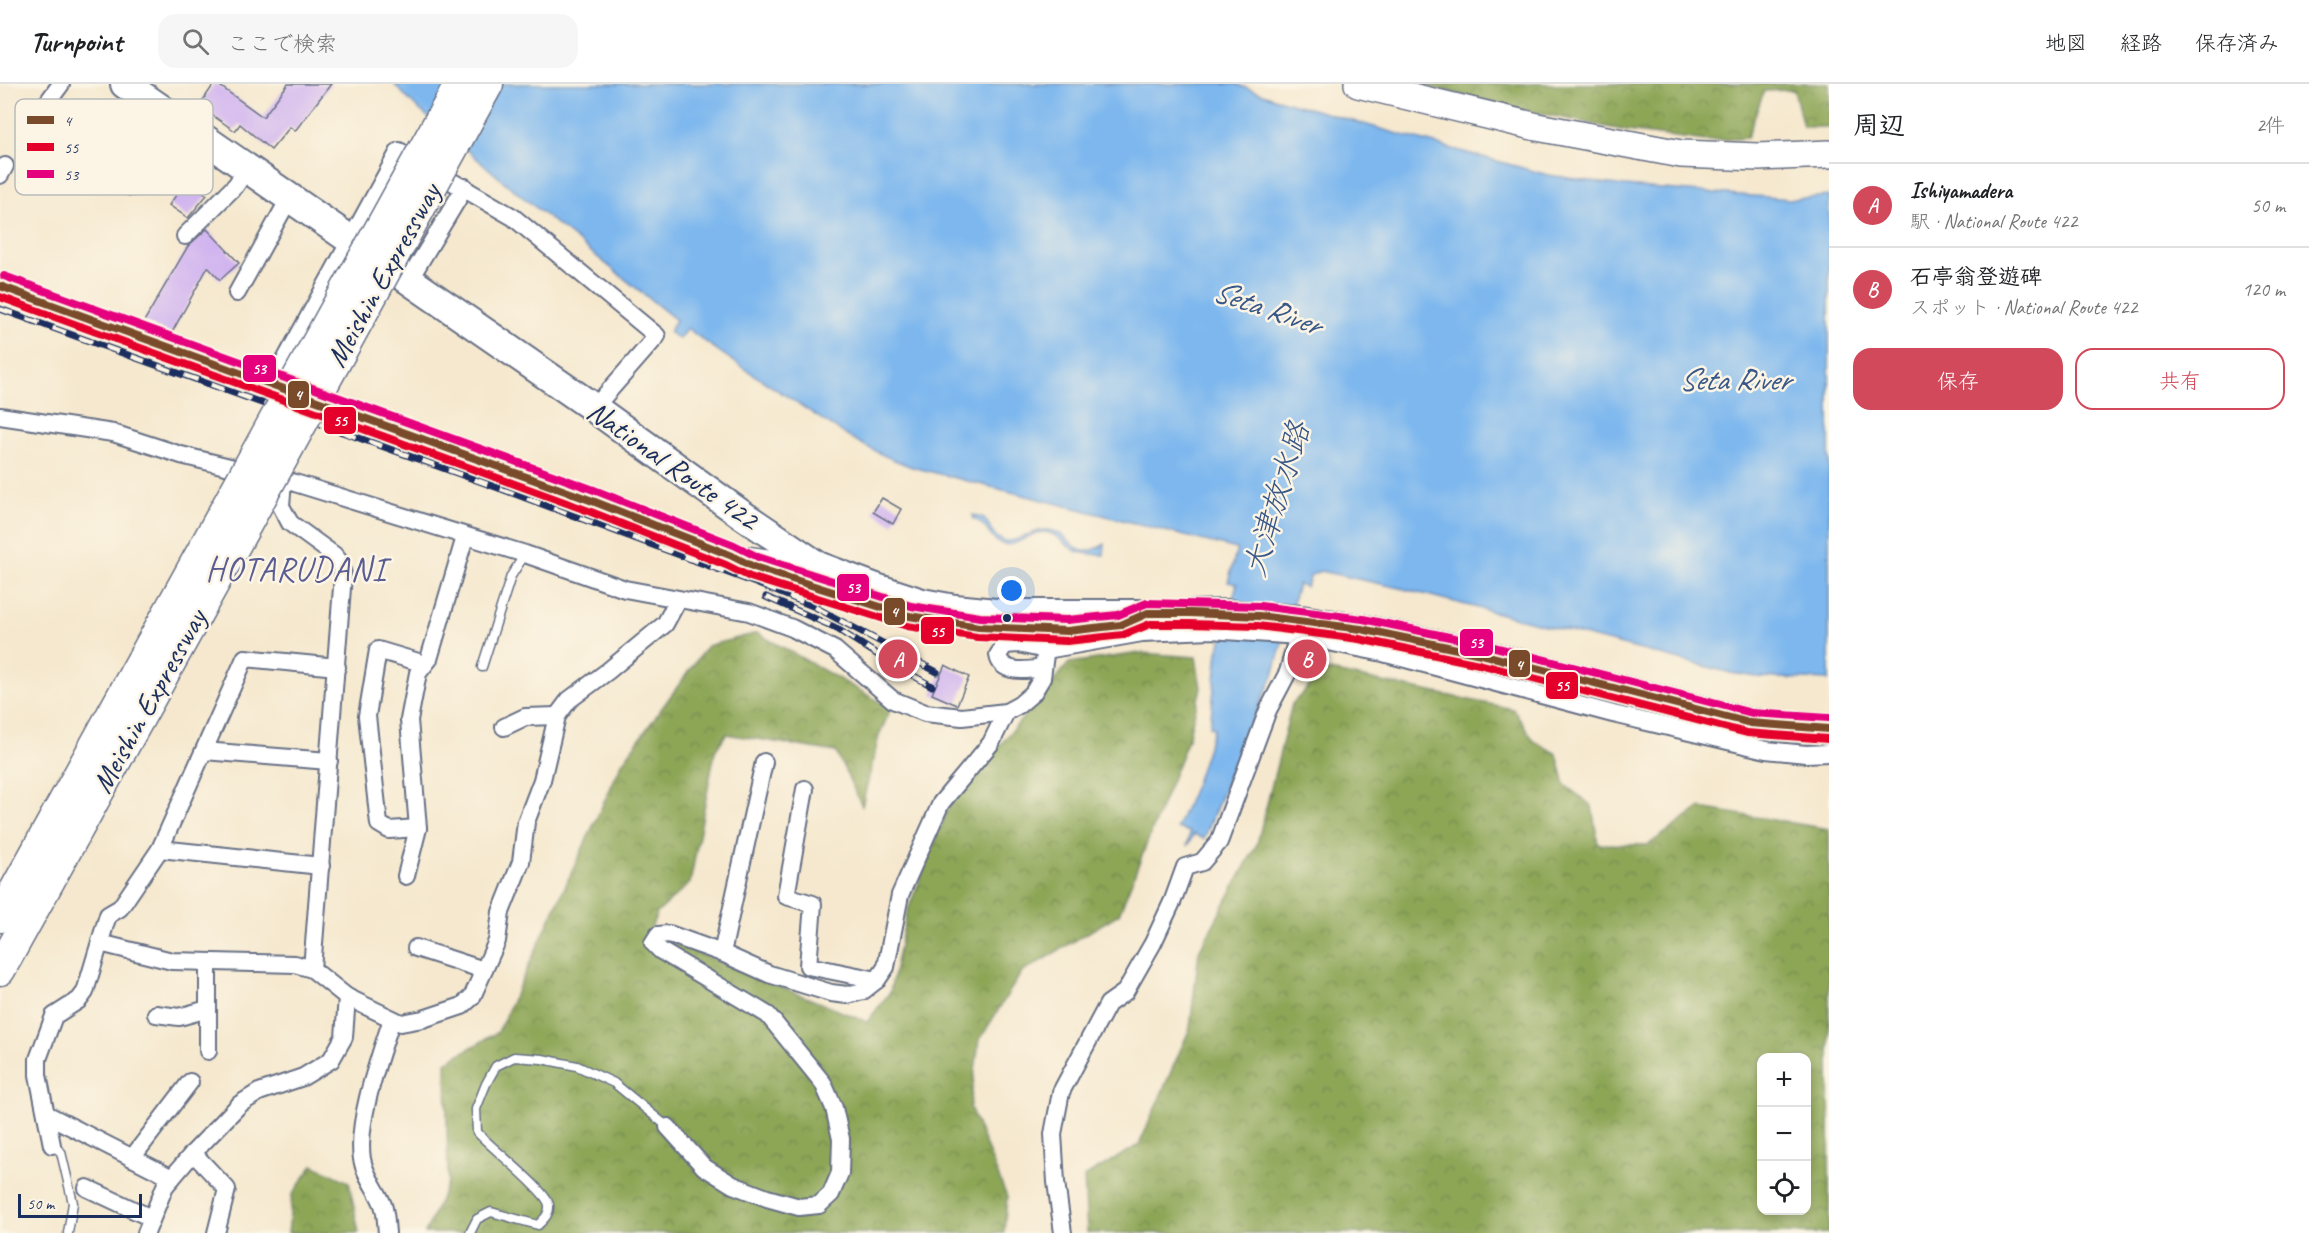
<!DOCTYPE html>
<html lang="ja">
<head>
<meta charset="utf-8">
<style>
  body { margin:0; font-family:Caveat,"Klee One",sans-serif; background:#f6f6f6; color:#202124 }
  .controls { position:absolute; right:18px; bottom:18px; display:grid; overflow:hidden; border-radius:12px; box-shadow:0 3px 9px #0003 }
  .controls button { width:54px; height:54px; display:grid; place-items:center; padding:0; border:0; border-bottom:2px solid #e0e0e0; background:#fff; color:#202124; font:30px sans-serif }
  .scale { position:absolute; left:18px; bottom:15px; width:124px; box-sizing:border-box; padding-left:6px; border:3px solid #1b2f5e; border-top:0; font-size:16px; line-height:21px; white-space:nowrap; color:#1b2f5e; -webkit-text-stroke:4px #fcf5e5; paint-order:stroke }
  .you { position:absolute; left:1012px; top:507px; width:21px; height:21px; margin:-15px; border:4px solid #fff; border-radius:50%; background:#1a73e8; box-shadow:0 0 0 9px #1a73e833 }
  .badge { display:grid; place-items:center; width:39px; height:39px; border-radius:50%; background:#d1495b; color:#fff; font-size:20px; font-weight:700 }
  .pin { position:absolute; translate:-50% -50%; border:3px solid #fff; box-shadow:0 2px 6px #0006 }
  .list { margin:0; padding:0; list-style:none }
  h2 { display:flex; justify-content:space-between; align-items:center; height:78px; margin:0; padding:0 24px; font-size:26px }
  h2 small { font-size:20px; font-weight:400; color:#757577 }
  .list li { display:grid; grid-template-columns:39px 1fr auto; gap:18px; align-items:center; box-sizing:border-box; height:84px; padding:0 24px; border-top:2px solid #e0e0e0 }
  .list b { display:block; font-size:22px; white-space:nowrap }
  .list p { margin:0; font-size:20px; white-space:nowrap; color:#757577 }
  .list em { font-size:20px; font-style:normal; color:#757577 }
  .actions { display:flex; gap:12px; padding:18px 24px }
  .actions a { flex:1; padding:14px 0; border:2px solid #d1495b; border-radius:18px; text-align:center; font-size:21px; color:#d1495b }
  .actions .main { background:#d1495b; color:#fff }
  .icon { flex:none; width:33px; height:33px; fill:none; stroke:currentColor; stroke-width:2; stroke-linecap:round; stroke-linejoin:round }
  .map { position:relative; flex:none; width:1829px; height:1149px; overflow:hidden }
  header { display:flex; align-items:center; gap:36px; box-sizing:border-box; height:84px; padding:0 30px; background:#fff; border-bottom:2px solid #e0e0e0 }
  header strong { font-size:28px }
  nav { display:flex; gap:33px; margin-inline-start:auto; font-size:21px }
  .search { width:420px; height:54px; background:#f6f6f6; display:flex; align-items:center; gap:15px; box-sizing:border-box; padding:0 21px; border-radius:18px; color:#757577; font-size:22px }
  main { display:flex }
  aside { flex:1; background:#fff }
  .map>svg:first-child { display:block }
</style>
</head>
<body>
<header>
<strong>Turnpoint</strong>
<div class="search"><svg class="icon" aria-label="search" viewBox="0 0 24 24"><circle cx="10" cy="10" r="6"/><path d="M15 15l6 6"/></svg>ここで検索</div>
<nav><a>地図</a><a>経路</a><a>保存済み</a></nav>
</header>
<main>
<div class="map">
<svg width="1829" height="1149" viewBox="0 0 1829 1149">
  <defs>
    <pattern id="forest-crowns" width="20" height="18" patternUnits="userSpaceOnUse" patternTransform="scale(1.5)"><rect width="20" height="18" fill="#8da657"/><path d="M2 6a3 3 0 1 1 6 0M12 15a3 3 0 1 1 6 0" fill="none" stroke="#72884b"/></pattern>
  </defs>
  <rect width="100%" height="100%" fill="#fcf5e5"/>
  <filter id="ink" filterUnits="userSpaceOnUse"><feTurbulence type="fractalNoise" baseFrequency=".0167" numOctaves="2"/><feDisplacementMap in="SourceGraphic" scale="12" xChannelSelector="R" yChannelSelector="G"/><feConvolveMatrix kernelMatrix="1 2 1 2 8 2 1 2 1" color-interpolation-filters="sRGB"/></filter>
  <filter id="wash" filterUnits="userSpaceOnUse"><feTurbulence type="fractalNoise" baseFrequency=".008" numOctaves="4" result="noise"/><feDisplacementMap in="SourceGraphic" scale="24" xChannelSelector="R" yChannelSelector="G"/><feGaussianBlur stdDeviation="1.35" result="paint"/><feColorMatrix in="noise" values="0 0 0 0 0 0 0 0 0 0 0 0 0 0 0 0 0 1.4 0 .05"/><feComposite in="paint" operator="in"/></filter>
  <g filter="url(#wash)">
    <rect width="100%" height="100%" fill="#f5e8ce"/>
    <g fill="url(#forest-crowns)" stroke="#546a5a" stroke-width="1.5" fill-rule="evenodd">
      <path d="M1419,0H1829V43H1803L1794,6L1764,7L1747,54L1707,57L1627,47L1505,22Z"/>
      <path d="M757,549L891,624L879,652L862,722L836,668L726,650L715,667L690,799L657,829L649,849L867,938L890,908L907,828L949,722L1069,579L1140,569L1196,573L1201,604L1188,655L1119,830L1021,889L979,957L970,1023L1007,1113L1004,1149H425L448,1098L446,978L498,948L622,679L707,562Z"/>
      <path d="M1325,586L1513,625L1534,657L1557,670L1565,701L1592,722L1598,760L1648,761L1700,724L1829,745V1149H1087L1084,1093L1139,1061L1190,944L1199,867L1257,760L1292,620ZM1762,974H1806V1126H1762Z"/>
      <path d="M313,1081L349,1098L359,1149H288L292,1111Z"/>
    </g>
    <g fill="#7db7ee" stroke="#4c73a6" stroke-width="1.5">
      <path d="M394,0H1235L1277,15L1402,51L1548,91L1624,102L1791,115L1829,112V596L1757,593L1731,589L1400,504L1320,487L1311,491L1306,503L1298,500L1273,592L1245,652L1204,755L1194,750L1187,762L1190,748L1177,744L1196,699L1214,644L1210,642L1218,568L1237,500L1228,498L1237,465L912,383C867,367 830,341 791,315C756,292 720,270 687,244L679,255L669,248L676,236L509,102L414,21Z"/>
      <path d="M973,431L984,434C990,441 993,453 1002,456C1016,461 1032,444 1048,446C1074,449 1072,481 1105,460L1104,471C1094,470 1085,471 1076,467C1064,462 1059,449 1044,448C1029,448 1015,466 1000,459C987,454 989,440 973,435Z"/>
    </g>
    <g id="blocks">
      <g fill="#d0b3f0">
        <path d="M214,0H217L263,33L288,0H331L295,47L290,43L271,66L240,40L235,47L199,22Z"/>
        <path d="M187,96L207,111L188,134L169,121Z"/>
        <path d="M207,145L239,179L220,196L208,183L171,250L143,239L188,162Z"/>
        <path d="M882,414L901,425L893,440L873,428Z"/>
        <path d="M945,581L969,593L957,621L932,610Z"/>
      </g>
    </g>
  </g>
  <g filter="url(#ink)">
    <use href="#blocks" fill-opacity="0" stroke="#677085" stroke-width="1.5"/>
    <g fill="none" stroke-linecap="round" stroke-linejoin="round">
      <g stroke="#677085" stroke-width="11">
        <g id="service">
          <path d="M482,583L511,492L525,470"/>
          <path d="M52,1061L61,1068L73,1119L68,1149"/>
          <path d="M470,1149L477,1135L491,1128L538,1141C544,1135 550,1130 549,1121C547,1107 490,1063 477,1048L476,1025L486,1000L496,982L514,973L542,975L577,982L614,999L668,1043"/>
        </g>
      </g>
      <g stroke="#677085" stroke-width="20">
        <g id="minor">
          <path d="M47,19L61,0"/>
          <path d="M0,91L5,82"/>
          <path d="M131,103L182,38"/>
          <path d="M185,152L236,101L248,83"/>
          <path d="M409,196L465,103"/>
          <path d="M237,209L290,113"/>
          <path d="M272,300L399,67L513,133L657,252L594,324"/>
          <path d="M0,332L113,349L181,371L295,399L525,470L625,505L749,528L792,544L835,566L893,616L925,629L962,633L1006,628L1019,621L1033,609L1042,594L1050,531"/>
          <path d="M742,477C770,491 802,499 832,508C858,516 884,526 911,532C976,547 1044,550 1110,542"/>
          <path d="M1043,584C1029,586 1001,591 998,571L1005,561L1018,560L1046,566L1142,549L1211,546L1298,552L1383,569L1613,630L1766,666L1806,670L1829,669"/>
          <path d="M504,643L525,633L557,632"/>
          <path d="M204,667L329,677"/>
          <path d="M805,705L786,812L813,820L808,882L877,896"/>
          <path d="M418,744L389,746L379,740L367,632L378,566L425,580"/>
          <path d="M160,765L321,782"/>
          <path d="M406,792L418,744L409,636L418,589L429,575L465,453"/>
          <path d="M100,859L172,877L295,880L312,885"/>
          <path d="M416,864L484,886"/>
          <path d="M722,869L764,678"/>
          <path d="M347,913L401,939L423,935L462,922L472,913L497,857L501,828L521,778L526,738L542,696L557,632L569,616L608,587L665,540L678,516"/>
          <path d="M156,930L179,933L208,925"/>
          <path d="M208,967V878"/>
          <path d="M46,1030L172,1094"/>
          <path d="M668,1043L704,1083L733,1101L767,1114L799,1123L819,1121L831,1110L840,1089L841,1055L834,1024L823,999L768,931L661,867L653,859L658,851L669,850L722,869L769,890L831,909L847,911L863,907L877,896L886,883L900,811L941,719L991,659L1006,628"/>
          <path d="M52,1061L38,991V975L54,932L79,916L85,908L108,831L120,824L160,765L245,574L337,583"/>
          <path d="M193,1069L227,1105L216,1149"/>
          <path d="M132,1074L190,998"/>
          <path d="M87,1104L151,1134"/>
          <path d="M146,1149L165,1102L193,1069L240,1020L259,1008L303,993L331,976L344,953L347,913L312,885L343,491L340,478L334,471L290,439L281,422L283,396"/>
          <path d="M387,1149C386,1140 386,1129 383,1121C377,1105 365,1093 362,1075C356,1037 380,972 392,935"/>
          <path d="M1063,1149L1056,1098L1053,1050L1061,1008L1108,920L1125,908L1153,859L1173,816L1185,783L1202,778L1219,758L1268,626L1288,588L1300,543"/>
        </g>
      </g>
      <g stroke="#677085" stroke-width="24">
        <path id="tertiary" d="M0,202L590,416L730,471L815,482"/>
      </g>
      <g stroke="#677085" stroke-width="30">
        <path id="primary" d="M1358,0L1537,43L1681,70L1758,73L1829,70"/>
      </g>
      <g stroke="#677085" stroke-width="32">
        <path id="trunk" d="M125,0L594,324L741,430L818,482L876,504L922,519L955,525L1006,530H1226L1302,536L1361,545L1481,570L1750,639L1829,645"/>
      </g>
      <g stroke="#677085" stroke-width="33">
        <g id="motorway">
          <path d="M421,70L460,0"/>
          <path d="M443,82L488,0"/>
          <path d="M0,833L206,460"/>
          <path d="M0,886L228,474"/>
        </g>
      </g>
      <use href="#service" stroke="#fff" stroke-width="8"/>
      <use href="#minor" stroke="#fff" stroke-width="16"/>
      <use href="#tertiary" stroke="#fff" stroke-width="21"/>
      <use href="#primary" stroke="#fff" stroke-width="27"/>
      <use href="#trunk" stroke="#fff" stroke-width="28"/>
      <use href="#motorway" stroke="#fff" stroke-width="30"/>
      <g stroke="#1b2f5e" stroke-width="7">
        <g id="rail">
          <path d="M0,225L504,406L758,500L815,523L937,588"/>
          <path d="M766,513L834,543L894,581L932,602"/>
        </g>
      </g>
      <use href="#rail" stroke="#fcf5e5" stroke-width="4.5" stroke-dasharray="14" stroke-linecap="butt"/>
      <g stroke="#677085" stroke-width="33" stroke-linecap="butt">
        <g id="motorway-bridge">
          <path d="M206,460L421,70"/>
          <path d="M228,474L443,82"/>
        </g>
      </g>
      <use href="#motorway-bridge" stroke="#fff" stroke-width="30"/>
      <g stroke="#fcf5e5" stroke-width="12">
        <path id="bus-1" d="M0,202L590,416L730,471L754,483L909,532L979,543L1067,547L1121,541L1148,529H1190L1259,532L1361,545L1481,570L1750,639L1829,645"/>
      </g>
      <g stroke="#fcf5e5" stroke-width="12">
        <path id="bus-2" d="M0,213L586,426L726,481L750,493L907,542L977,553L1067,557L1123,551L1150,540H1190L1258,542L1359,555L1479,580L1747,649L1828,655"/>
      </g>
      <g stroke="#fcf5e5" stroke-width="12">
        <path id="bus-3" d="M4,192L594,406L734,461L758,473L911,522L980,533L1067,536L1118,531L1147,519L1260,522L1363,535L1483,560L1752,629L1829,634"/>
      </g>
      <use href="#bus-1" stroke="#7a4b2a" stroke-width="8"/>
      <use href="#bus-2" stroke="#e4002b" stroke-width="8"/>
      <use href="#bus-3" stroke="#e5007d" stroke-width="8"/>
    </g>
  </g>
  <circle fill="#1b2f5e" stroke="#fcf5e5" stroke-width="2" cx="1007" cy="534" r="5"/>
  <g text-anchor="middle" stroke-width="5" stroke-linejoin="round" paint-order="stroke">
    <g font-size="30" fill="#1b2f5e" stroke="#fcf5e5">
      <text transform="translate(383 191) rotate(-61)" y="10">Meishin Expressway</text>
      <text transform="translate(673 381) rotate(35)" y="10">National Route 422</text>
      <text transform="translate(149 617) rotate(-61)" y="10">Meishin Expressway</text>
    </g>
    <g font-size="32" font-style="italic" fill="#385889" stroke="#fcf5e5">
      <text transform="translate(1267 223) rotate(19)" y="11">Seta River</text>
      <text x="1734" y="306">Seta River</text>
      <text transform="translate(1276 415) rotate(-73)" y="11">大津放水路</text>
    </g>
    <g font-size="33" letter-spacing="1.5" fill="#5a5d91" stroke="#fcf5e5">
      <text x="296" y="496">HOTARUDANI</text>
    </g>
  </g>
  <rect x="15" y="15" width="198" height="96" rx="9" fill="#fcf5e5" stroke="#b8babc" stroke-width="1.5"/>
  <rect x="27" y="32" width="27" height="8" fill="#7a4b2a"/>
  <rect x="27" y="59" width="27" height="8" fill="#e4002b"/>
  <rect x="27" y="86" width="27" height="8" fill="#e5007d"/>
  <g font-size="16" fill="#1b2f5e">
    <text x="64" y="42">4</text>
    <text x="64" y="69">55</text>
    <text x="64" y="96">53</text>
  </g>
  <g stroke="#fcf5e5" stroke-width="2">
    <rect x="242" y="270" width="35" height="29" rx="6" fill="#e5007d"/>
    <rect x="287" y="296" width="23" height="29" rx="6" fill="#7a4b2a"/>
    <rect x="323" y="322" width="34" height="29" rx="6" fill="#e4002b"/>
    <rect x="836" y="489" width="34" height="29" rx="6" fill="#e5007d"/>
    <rect x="883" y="513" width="23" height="29" rx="6" fill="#7a4b2a"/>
    <rect x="920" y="532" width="35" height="29" rx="6" fill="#e4002b"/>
    <rect x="1459" y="544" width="35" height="29" rx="6" fill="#e5007d"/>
    <rect x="1508" y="565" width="23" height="29" rx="6" fill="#7a4b2a"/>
    <rect x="1545" y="587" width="34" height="29" rx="6" fill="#e4002b"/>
  </g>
  <g font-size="16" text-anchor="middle" font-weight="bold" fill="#fff">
    <text x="259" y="290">53</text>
    <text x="298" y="316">4</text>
    <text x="340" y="342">55</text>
    <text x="853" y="509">53</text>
    <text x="894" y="533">4</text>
    <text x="937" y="553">55</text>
    <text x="1476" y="564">53</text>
    <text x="1519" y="586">4</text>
    <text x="1562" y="607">55</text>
  </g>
</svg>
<div class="controls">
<button>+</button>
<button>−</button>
<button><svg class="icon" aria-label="locate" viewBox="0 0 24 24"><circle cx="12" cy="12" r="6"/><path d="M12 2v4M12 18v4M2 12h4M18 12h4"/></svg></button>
</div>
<div class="scale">50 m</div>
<div class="you"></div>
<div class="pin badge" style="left:898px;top:575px">A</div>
<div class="pin badge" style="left:1307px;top:575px">B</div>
</div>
<aside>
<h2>周辺<small>2件</small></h2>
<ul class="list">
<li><span class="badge">A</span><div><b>Ishiyamadera</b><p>駅 · National Route 422</p></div><em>50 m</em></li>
<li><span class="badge">B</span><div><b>石亭翁登遊碑</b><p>スポット · National Route 422</p></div><em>120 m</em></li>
</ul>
<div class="actions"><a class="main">保存</a><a>共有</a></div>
</aside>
</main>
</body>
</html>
